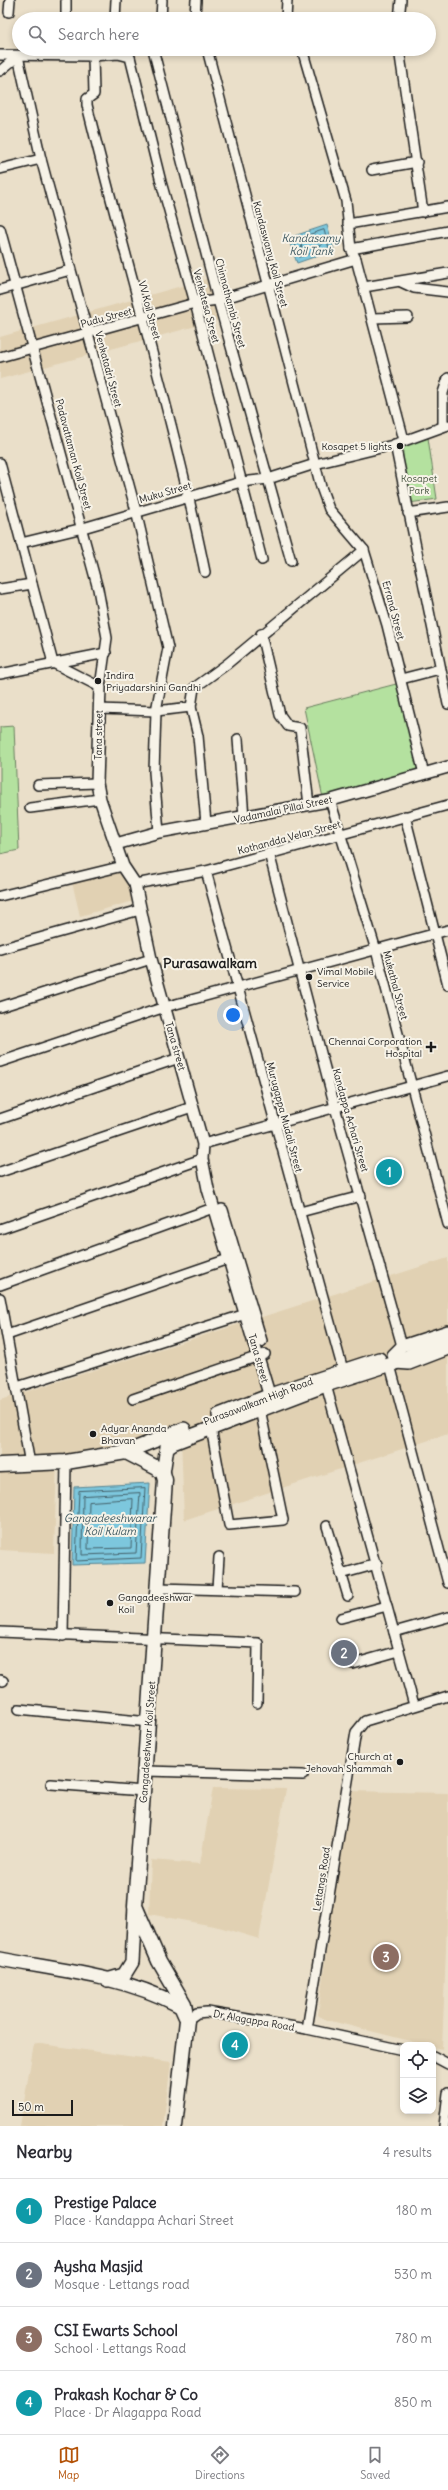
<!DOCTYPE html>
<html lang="en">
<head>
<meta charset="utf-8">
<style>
  body { margin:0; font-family:Delius,sans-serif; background:#f2f2f3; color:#2b2b33 }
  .controls { position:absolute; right:12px; bottom:12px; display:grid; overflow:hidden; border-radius:8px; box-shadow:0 2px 6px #0003 }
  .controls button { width:36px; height:36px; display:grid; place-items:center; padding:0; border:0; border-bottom:1px solid #e1e1e2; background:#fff; color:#2b2b33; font:20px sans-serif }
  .scale { position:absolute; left:12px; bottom:10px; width:61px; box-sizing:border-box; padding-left:4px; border:2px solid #1c1c1c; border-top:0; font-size:11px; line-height:14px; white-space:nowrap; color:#1c1c1c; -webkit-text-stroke:3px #f7f3e8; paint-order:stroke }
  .you { position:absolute; left:233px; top:1015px; width:14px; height:14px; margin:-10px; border:3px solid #fff; border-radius:50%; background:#1a73e8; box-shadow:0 0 0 6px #1a73e833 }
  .badge { display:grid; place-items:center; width:26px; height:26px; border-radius:50%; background:#b45309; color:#fff; font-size:13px; font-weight:700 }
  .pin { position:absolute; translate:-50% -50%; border:2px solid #fff; box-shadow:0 1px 4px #0006 }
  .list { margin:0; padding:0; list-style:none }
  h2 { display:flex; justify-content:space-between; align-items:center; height:52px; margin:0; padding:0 16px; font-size:17px }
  h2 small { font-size:13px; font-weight:400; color:#7c7c81 }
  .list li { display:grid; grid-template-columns:26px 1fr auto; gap:12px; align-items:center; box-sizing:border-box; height:64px; padding:0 16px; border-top:1px solid #e1e1e2 }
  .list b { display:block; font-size:15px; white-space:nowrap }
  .list p { margin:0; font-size:13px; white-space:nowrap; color:#7c7c81 }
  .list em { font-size:13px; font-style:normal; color:#7c7c81 }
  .icon { flex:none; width:22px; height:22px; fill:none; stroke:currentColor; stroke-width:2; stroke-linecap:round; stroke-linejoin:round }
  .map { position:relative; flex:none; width:448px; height:2126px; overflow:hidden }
  .search { position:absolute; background:#fff; box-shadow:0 2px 6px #0003; left:12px; right:12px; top:12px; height:44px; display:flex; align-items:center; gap:10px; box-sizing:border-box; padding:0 14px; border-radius:22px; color:#7c7c81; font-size:15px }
  .sheet { height:308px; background:#fff }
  nav { display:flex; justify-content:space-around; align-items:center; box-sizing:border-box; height:56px; border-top:1px solid #e1e1e2; background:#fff; font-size:11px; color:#7c7c81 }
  nav a { display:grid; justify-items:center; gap:2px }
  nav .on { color:#b45309 }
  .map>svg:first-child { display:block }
</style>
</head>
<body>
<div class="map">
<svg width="448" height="2126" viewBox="0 0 448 2126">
  <rect width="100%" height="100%" fill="#eadfc9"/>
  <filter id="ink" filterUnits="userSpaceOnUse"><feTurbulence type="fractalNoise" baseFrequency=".025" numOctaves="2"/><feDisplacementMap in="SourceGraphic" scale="8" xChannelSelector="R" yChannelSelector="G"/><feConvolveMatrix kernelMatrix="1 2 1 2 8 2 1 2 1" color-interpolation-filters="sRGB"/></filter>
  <g filter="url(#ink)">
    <g fill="#e1d1b3">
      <path d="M210,278L222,319L0,379V337Z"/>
      <path d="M124,868L133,901L80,916L72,882Z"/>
      <path d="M448,1258V1434L184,1520L181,1436L57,1458L54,1553L0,1550V1400Z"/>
      <path d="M213,1788L286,1789L259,1939L219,1927L149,1914L151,1860L200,1864Z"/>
      <path d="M347,1791L448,1793V1898L442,2049L323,2019L318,2015Z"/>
      <path d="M34,2043L171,2062L163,2126H20Z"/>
    </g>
    <g fill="#b4e19f" stroke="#687e5e">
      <path d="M428,438L437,499L402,504L403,445Z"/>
      <path d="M400,683L422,773L323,798L304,708Z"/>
      <path d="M14,726L19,850L0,854V727Z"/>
    </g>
    <g fill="#7dc7dd" stroke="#568390">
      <path d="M327,225L334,250L297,263L288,238Z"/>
      <path d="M150,1483L145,1563L72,1565L74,1487Z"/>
    </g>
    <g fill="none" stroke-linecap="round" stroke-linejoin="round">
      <g stroke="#436069" stroke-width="1">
        <path d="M324,230L329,248L299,257L294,240Z"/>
        <path d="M320,237L322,245L302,250L301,243Z"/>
        <path d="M145,1488L141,1558L76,1561L79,1491Z"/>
        <path d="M140,1493L136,1553L82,1555L83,1496Z"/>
        <path d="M133,1499L131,1548L88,1549L89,1502Z"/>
      </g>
      <g stroke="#1c1c1c" stroke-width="12">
        <g id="minor">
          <path d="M196,0L195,16H198L199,19"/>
          <path d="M9,12L10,0"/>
          <path d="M66,13V0"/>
          <path d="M115,19L116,0"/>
          <path d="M161,19L162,0"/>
          <path d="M183,19L195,16"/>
          <path d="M286,19L287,0"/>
          <path d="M399,19L401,0"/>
          <path d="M153,49L218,300L291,561"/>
          <path d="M207,49L321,487L329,509L364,550L387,625L424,774"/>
          <path d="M302,49L346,201L351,249L356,259L404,440"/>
          <path d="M399,49L423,212"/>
          <path d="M0,55L93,56L118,54L130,57L161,182L195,303L262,560"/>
          <path d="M93,56L94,94L87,99V105C125,261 173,415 205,572"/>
          <path d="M0,71L18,56L41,159L136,511L168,648L156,711L154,772L159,832"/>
          <path d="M0,169L41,159"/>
          <path d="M372,170L417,162"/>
          <path d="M348,224L448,207"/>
          <path d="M0,229L98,589L107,638L100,687L53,663L0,463"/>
          <path d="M351,249L448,231"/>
          <path d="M401,282L414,288L448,292"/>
          <path d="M364,287L448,273"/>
          <path d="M0,290L70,270"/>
          <path d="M372,318L408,317"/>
          <path d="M0,357L195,303L218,300L356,259"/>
          <path d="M443,426V393L448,378"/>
          <path d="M395,444L448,704"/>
          <path d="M408,513L448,507"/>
          <path d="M21,543L83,528L241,482L268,479L315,464L393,445L448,425"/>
          <path d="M0,589L32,584"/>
          <path d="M261,634L280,715L288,726L300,728L309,805"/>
          <path d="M0,674L106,653"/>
          <path d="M401,679L440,669"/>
          <path d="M191,707L198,736L206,823"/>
          <path d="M99,709L156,711L191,707L194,688L227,664L364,550"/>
          <path d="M238,739L244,817"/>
          <path d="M38,785L97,783"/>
          <path d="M330,800L376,950L448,1224"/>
          <path d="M30,808L100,799"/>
          <path d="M405,816L448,985"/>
          <path d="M269,853L335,1107L402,1346"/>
          <path d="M206,871L343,1370"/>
          <path d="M135,884L206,871L448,805"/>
          <path d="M0,896L123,866"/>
          <path d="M0,949L140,910"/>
          <path d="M0,1007L151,959"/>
          <path d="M0,1062L165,1007L448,930"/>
          <path d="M0,1119L179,1058"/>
          <path d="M203,1144L448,1076"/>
          <path d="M0,1172L192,1107"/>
          <path d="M300,1212L361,1196"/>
          <path d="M0,1229L202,1159"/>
          <path d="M0,1285L213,1208"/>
          <path d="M0,1298L30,1464"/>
          <path d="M7,1335L234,1257"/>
          <path d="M390,1365L448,1583"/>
          <path d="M326,1385L414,1705"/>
          <path d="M17,1387L252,1312"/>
          <path d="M133,1399L265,1354"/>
          <path d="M211,1428L229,1525L283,1520L260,1409"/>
          <path d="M327,1526L348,1596"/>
          <path d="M341,1574L377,1564"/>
          <path d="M159,1588L295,1592"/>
          <path d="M217,1589L219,1557"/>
          <path d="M341,1618L387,1606"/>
          <path d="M0,1632L258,1643L257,1703"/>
          <path d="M394,1632L448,1617"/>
          <path d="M63,1636L66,1462"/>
          <path d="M353,1664L399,1651"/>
          <path d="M0,1680L3,1681"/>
          <path d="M19,1709L149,1722"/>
          <path d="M145,1771L303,1775"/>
          <path d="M51,1784L144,1791"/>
          <path d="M187,2020L197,2013L207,2012L307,2029L403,2050"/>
          <path d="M307,2029L356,1732L365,1721L448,1696"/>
          <path d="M433,2056L448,2064"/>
          <path d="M444,2126L448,2093"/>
        </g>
      </g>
      <g stroke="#1c1c1c" stroke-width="14">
        <g id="tertiary">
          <path d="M100,687L97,783L100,799L123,866L135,884L151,959L203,1144L202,1159L208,1189L272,1404"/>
          <path d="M116,844L159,832L328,801L448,767"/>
          <path d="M222,1210L261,1341"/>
          <path d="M393,1355L402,1346L448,1331"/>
          <path d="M395,1363L409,1364L448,1349"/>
        </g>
      </g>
      <g stroke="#1c1c1c" stroke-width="16">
        <g id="secondary">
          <path d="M219,1415L276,1393L379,1359"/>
          <path d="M126,1452L184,1429"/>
          <path d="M163,1473L167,1447L173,1443L326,1385L395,1363L417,1352L448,1340"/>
          <path d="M0,1959C58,1970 123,1976 176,2004L181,2007L185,2016"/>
          <path d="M107,1980L124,1975L132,1962L135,1906"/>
        </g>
      </g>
      <g stroke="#1c1c1c" stroke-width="17">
        <path id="primary" d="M0,1465L66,1462L126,1452L157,1468L163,1473L165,1480L135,1906L159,1961L184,2004L187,2020L175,2126"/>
      </g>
      <use href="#minor" stroke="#f7f3e8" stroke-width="9"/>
      <use href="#tertiary" stroke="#f7f3e8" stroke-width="11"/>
      <use href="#secondary" stroke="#f7f3e8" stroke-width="13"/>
      <use href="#primary" stroke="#f7f3e8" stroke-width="14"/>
    </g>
  </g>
  <g fill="#1c1c1c" stroke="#f7f3e8" stroke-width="1.5">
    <circle cx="400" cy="446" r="4"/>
    <circle cx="98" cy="681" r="4"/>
    <circle cx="309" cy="977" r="4"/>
    <path d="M429 1041h4v4h4v4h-4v4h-4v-4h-4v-4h4z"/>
    <circle cx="93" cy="1434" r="4"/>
    <circle cx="110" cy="1603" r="4"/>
    <circle cx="400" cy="1762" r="4"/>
  </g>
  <g text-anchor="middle" stroke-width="4" stroke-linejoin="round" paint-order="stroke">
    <g font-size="10" fill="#1c1c1c" stroke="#f7f3e8">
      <text transform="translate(271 254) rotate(75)" y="4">Kandaswamy Koil Street</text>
      <text transform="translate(231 303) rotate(75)" y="4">Chinnathambi Street</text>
      <text transform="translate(207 306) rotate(75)" y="4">Venkatesa Street</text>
      <text transform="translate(150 310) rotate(75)" y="4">VV Koil Street</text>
      <text transform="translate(106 317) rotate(-15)" y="4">Pudu Street</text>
      <text transform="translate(109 369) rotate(75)" y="4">Venkatadri Street</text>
      <text transform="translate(74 454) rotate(75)" y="4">Padavattaman Koil Street</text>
      <text transform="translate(165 492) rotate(-16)" y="4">Muku Street</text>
      <text transform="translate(394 610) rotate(75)" y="4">Errand Street</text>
      <text transform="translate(98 735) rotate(-89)" y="4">Tana street</text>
      <text transform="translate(283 809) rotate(-12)" y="4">Vadamalai Pillai Street</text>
      <text transform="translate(289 837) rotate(-15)" y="4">Kothandda Velan Street</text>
      <text transform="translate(396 985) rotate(75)" y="4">Mukathal Street</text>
      <text transform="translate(176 1046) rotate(74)" y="4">Tana street</text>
      <text transform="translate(285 1117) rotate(75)" y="4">Murugappa Mudali Street</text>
      <text transform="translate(351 1120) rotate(74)" y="4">Kandappa Achari Street</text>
      <text transform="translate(259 1358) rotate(74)" y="4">Tana street</text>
      <text transform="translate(258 1401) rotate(-21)" y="4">Purasawalkam High Road</text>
      <text transform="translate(147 1742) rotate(-86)" y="4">Gangadeeshwar Koil Street</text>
      <text transform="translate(321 1879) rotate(-81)" y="4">Lettangs Road</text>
      <text transform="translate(254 2020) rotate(10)" y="4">Dr Alagappa Road</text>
    </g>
    <g font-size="10" fill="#1c1c1c" stroke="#f7f3e8" text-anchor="start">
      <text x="392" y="450" text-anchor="end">Kosapet 5 lights</text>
      <text x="106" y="679">Indira<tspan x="106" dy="12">Priyadarshini Gandhi</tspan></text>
      <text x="317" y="975">Vimal Mobile<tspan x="317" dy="12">Service</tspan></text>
      <text x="422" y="1045" text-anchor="end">Chennai Corporation<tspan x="422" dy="12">Hospital</tspan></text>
      <text x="101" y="1432">Adyar Ananda<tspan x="101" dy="12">Bhavan</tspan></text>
      <text x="118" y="1601">Gangadeeshwar<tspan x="118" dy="12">Koil</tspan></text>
      <text x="392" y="1760" text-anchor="end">Church at<tspan x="392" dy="12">Jehovah Shammah</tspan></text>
    </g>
    <g font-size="10" fill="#4a5743" stroke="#f7f3e8">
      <text x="419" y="482">Kosapet<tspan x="419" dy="12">Park</tspan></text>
    </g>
    <g font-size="11" font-style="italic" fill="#3e5860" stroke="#f7f3e8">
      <text x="311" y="242">Kandasamy<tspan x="311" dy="13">Koil Tank</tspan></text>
      <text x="110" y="1522">Gangadeeshwarar<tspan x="110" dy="13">Koil Kulam</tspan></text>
    </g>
    <g font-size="14" font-weight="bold" fill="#1c1c1c" stroke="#f7f3e8">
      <text x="210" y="968">Purasawalkam</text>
    </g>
  </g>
</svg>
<div class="controls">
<button><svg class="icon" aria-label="locate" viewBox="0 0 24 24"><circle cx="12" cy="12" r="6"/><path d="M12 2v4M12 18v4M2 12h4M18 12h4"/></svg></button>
<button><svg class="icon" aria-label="layers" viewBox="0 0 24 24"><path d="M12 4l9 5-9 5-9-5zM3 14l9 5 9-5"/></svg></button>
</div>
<div class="scale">50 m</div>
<div class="you"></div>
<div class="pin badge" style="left:389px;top:1172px;background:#0f9aa8">1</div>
<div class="pin badge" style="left:344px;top:1653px;background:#6b7280">2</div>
<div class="pin badge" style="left:386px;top:1957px;background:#8d6e63">3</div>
<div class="pin badge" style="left:235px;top:2045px;background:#0f9aa8">4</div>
<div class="search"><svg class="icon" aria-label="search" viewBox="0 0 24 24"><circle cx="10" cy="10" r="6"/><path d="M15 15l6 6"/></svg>Search here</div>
</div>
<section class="sheet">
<h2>Nearby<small>4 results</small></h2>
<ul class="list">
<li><span class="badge" style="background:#0f9aa8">1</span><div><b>Prestige Palace</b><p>Place · Kandappa Achari Street</p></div><em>180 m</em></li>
<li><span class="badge" style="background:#6b7280">2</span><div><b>Aysha Masjid</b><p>Mosque · Lettangs road</p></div><em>530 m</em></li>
<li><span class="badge" style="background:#8d6e63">3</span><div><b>CSI Ewarts School</b><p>School · Lettangs Road</p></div><em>780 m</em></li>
<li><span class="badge" style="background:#0f9aa8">4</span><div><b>Prakash Kochar &amp; Co</b><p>Place · Dr Alagappa Road</p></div><em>850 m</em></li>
</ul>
</section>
<nav>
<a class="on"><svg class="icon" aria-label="map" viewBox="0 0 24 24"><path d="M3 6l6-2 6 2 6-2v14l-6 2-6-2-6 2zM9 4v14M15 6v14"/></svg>Map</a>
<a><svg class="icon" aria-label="directions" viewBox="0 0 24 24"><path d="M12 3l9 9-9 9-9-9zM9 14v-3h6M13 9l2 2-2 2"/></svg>Directions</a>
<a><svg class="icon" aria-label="saved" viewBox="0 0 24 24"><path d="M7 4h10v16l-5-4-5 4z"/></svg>Saved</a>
</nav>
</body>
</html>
